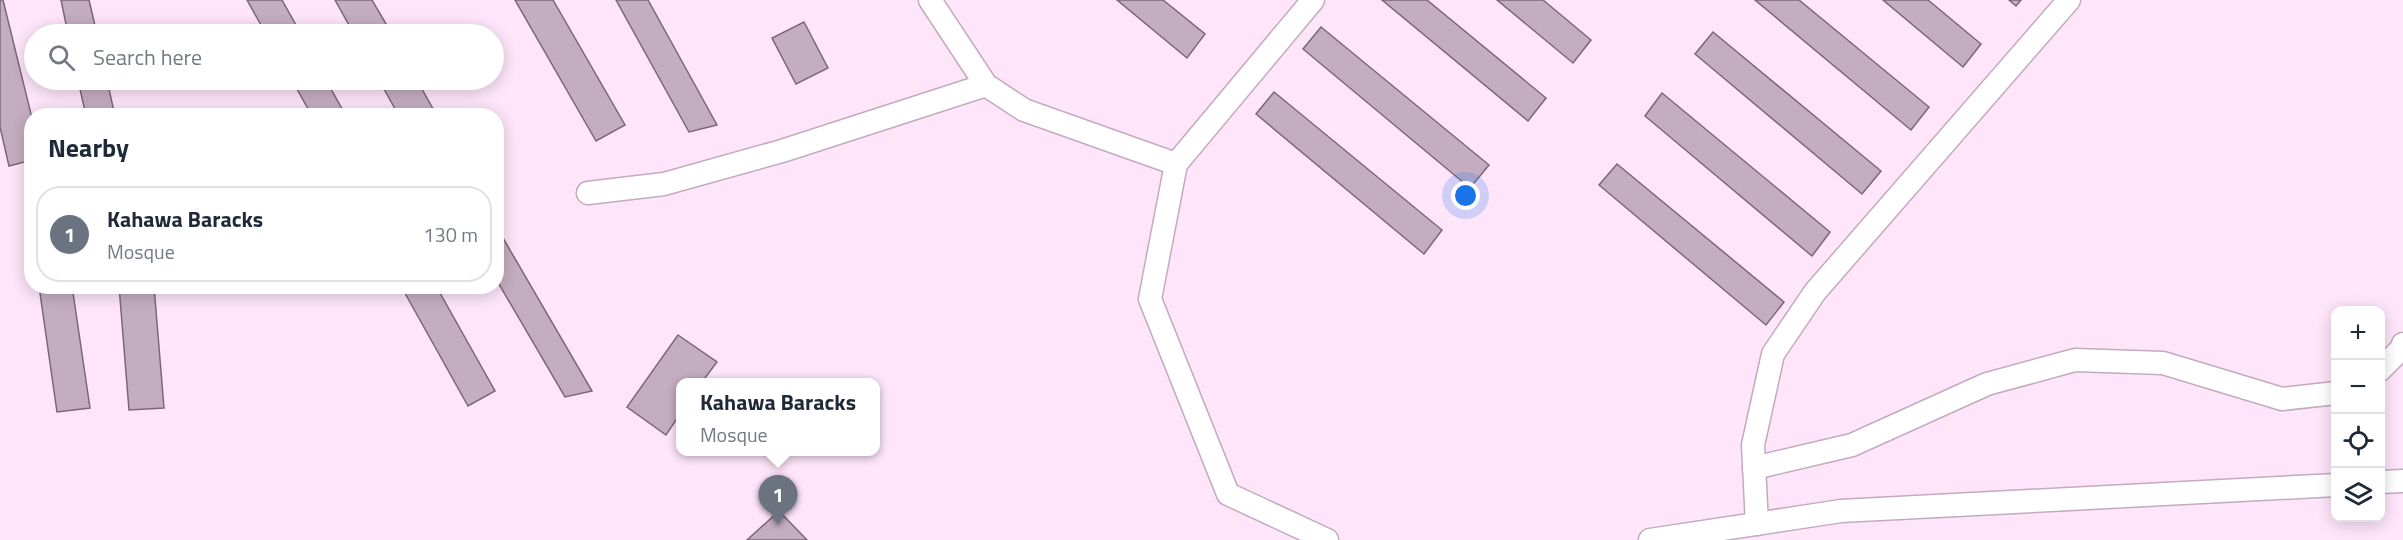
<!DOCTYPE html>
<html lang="en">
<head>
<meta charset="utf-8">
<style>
  body { margin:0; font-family:"Titillium Web",sans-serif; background:#f6f6f7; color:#1f2937 }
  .controls { position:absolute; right:18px; bottom:18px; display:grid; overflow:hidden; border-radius:12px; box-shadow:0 3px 15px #0003 }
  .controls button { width:54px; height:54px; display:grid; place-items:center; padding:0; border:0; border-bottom:2px solid #e0e1e3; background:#fff; color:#1f2937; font:30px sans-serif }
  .you { position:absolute; left:1466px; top:196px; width:21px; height:21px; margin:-15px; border:4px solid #fff; border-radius:50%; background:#1a73e8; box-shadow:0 0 0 9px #1a73e833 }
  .badge { display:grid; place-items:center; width:39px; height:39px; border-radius:50%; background:#b45309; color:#fff; font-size:20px; font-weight:700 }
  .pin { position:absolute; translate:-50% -50px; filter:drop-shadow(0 2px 3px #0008) }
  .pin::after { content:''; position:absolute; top:32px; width:21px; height:18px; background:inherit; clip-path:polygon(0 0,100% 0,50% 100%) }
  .popup { position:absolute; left:676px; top:378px; width:204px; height:78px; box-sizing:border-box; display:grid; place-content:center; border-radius:12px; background:#fff; filter:drop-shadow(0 2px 4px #0005); font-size:20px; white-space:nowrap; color:#747a83 }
  .popup b { font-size:22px; color:#1f2937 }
  .popup::after { content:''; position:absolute; left:50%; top:100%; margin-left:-12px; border:12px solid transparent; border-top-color:#fff }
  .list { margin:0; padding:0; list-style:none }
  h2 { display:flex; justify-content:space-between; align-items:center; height:78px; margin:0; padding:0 24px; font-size:26px }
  h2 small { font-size:20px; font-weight:400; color:#747a83 }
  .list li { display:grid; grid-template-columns:39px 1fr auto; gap:18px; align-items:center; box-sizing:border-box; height:96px; margin:0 12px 12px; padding:0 12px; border:2px solid #e0e1e3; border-radius:24px }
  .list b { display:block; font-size:22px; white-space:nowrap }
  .list p { margin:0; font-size:20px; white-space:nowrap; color:#747a83 }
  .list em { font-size:20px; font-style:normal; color:#747a83 }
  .icon { flex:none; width:33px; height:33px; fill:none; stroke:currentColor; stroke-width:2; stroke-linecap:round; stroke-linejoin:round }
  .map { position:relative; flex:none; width:2403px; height:540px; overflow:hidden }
  .search { position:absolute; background:#fff; box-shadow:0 3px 15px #0003; left:24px; top:24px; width:480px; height:66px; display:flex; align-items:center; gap:15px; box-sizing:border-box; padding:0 21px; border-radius:33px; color:#747a83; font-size:22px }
  .panel { position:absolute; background:#fff; box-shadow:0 3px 15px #0003; left:24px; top:108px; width:480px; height:186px; border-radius:24px }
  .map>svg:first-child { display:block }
</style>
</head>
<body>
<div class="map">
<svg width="2403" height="540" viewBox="0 0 2403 540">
  <rect width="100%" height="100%" fill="#fee5fa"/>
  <g fill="#c5adc1" stroke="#7c6779" stroke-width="1.5">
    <path d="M0,0H3L32,118V160L9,166L0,127Z"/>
    <path d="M61,0H89L97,34H68Z"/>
    <path d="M247,0H282L301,34H266Z"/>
    <path d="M335,0H372L392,34H354Z"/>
    <path d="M515,0H553L625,125L596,141Z"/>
    <path d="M616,0H648L717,125L689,132Z"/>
    <path d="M1117,0H1163L1205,34L1187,58Z"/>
    <path d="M1382,0H1427L1546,98L1528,121Z"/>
    <path d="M1497,0H1543L1591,40L1573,63Z"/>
    <path d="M1755,0H1799L1929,107L1911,130Z"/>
    <path d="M1883,0H1928L1981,44L1963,67Z"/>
    <path d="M2009,0H2021L2016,6Z"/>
    <path d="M804,22L828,68L796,84L772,38Z"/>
    <path d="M1321,27L1489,165L1470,188L1303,49Z"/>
    <path d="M1713,32L1881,171L1862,194L1695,54Z"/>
    <path d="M78,80H107L115,116H86Z"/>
    <path d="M292,80H326L346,116H312Z"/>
    <path d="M379,80H417L437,116H399Z"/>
    <path d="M1274,92L1442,230L1424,254L1256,114Z"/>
    <path d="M1662,93L1830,232L1812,256L1645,116Z"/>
    <path d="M1617,164L1784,302L1766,325L1599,185Z"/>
    <path d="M32,197V234L26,198Z"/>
    <path d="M496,226L592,391L565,397L496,279Z"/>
    <path d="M39,286H72L90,408L57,412Z"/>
    <path d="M119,286H154L164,408L129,410Z"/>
    <path d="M401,286H436L495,391L468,406Z"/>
    <path d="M678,335L717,362L702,382H680V414L666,435L627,407Z"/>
    <path d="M779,511L807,540H747Z"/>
  </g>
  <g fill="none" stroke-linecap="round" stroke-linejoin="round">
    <g stroke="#c2abbf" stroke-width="25">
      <g id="service">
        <path d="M930,0L986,85L1024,110L1176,164"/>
        <path d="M1313,0L1176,164L1150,299L1228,494L1327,540"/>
        <path d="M588,193L664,184L782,151L986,85"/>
        <path d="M2380,370L2402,348L2403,344"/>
        <path d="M1754,468L1852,445L1987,384L2075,360L2163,363L2282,399L2336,393"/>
        <path d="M2380,482L2403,481"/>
        <path d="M1757,524L1753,445L1773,354L1815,292L2069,0"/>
        <path d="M1650,540L1841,511L2336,485"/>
      </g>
    </g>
    <use href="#service" stroke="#fff" stroke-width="22"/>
  </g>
</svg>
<div class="controls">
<button>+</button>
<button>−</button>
<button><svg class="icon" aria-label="locate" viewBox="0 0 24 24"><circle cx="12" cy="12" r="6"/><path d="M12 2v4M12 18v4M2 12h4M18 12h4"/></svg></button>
<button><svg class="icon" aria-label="layers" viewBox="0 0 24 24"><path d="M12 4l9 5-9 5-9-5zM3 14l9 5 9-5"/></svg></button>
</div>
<div class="you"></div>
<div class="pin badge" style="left:778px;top:525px;background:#6b7280">1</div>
<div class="popup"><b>Kahawa Baracks</b>Mosque</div>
<div class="search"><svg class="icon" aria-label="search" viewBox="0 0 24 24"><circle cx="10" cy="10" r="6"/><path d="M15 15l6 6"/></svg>Search here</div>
<section class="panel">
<h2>Nearby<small></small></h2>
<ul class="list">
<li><span class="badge" style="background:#6b7280">1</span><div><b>Kahawa Baracks</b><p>Mosque</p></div><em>130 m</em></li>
</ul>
</section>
</div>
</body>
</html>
